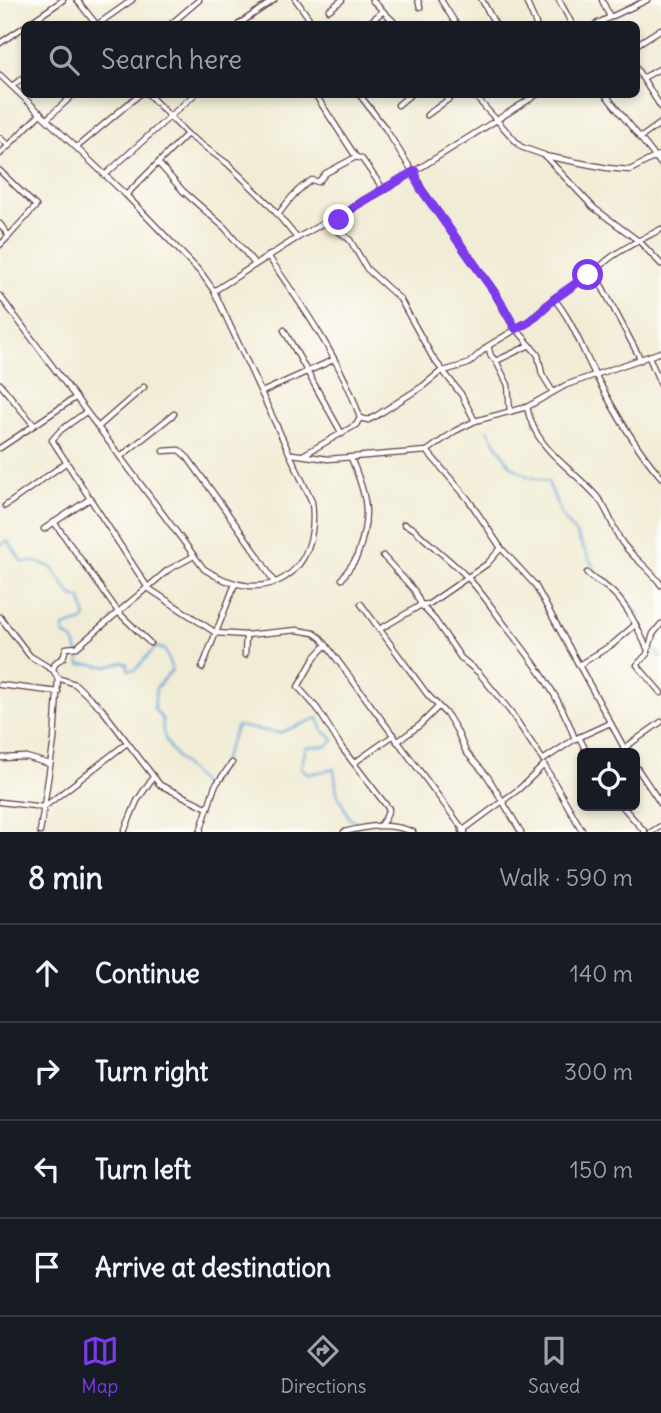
<!DOCTYPE html>
<html lang="en">
<head>
<meta charset="utf-8">
<style>
  body { margin:0; font-family:Delius,sans-serif; background:#242831; color:#f1f3f6 }
  .controls { position:absolute; right:21px; bottom:21px; display:grid; overflow:hidden; border-radius:10px; box-shadow:0 4px 10px #0003 }
  .controls button { width:63px; height:63px; display:grid; place-items:center; padding:0; border:0; border-bottom:2px solid #363941; background:#171b24; color:#f1f3f6; font:35px sans-serif }
  .stop { position:absolute; width:21px; height:21px; margin:-16px; border:5px solid #7c3aed; border-radius:50%; background:#fff }
  .stop.end { background:#7c3aed; border-color:#fff; box-shadow:0 2px 7px #0008 }
  .list { margin:0; padding:0; list-style:none }
  h2 { display:flex; justify-content:space-between; align-items:center; height:91px; margin:0; padding:0 28px; font-size:30px }
  h2 small { font-size:23px; font-weight:400; color:#9ea1a6 }
  .list li { display:grid; grid-template-columns:46px 1fr auto; gap:21px; align-items:center; box-sizing:border-box; height:98px; padding:0 28px; border-top:2px solid #363941 }
  .list b { display:block; font-size:26px; white-space:nowrap }
  .list em { font-size:23px; font-style:normal; color:#9ea1a6 }
  .icon { flex:none; width:38px; height:38px; fill:none; stroke:currentColor; stroke-width:2; stroke-linecap:round; stroke-linejoin:round }
  .map { position:relative; flex:none; width:661px; height:832px; overflow:hidden }
  .search { position:absolute; background:#171b24; box-shadow:0 4px 10px #0003; left:21px; right:21px; top:21px; height:77px; display:flex; align-items:center; gap:18px; box-sizing:border-box; padding:0 24px; border-radius:10px; color:#9ea1a6; font-size:26px }
  .sheet { height:483px; background:#171b24 }
  nav { display:flex; justify-content:space-around; align-items:center; box-sizing:border-box; height:98px; border-top:2px solid #363941; background:#171b24; font-size:19px; color:#9ea1a6 }
  nav a { display:grid; justify-items:center; gap:4px }
  nav .on { color:#7c3aed }
  .map>svg:first-child { display:block }
</style>
</head>
<body>
<div class="map">
<svg width="661" height="832" viewBox="0 0 661 832">
  <rect width="100%" height="100%" fill="#fdfcf7"/>
  <filter id="ink" filterUnits="userSpaceOnUse"><feTurbulence type="fractalNoise" baseFrequency=".0143" numOctaves="2"/><feDisplacementMap in="SourceGraphic" scale="14" xChannelSelector="R" yChannelSelector="G"/><feConvolveMatrix kernelMatrix="1 2 1 2 8 2 1 2 1" color-interpolation-filters="sRGB"/></filter>
  <filter id="wash" filterUnits="userSpaceOnUse"><feTurbulence type="fractalNoise" baseFrequency=".00686" numOctaves="4" result="noise"/><feDisplacementMap in="SourceGraphic" scale="28" xChannelSelector="R" yChannelSelector="G"/><feGaussianBlur stdDeviation="1.57" result="paint"/><feColorMatrix in="noise" values="0 0 0 0 0 0 0 0 0 0 0 0 0 0 0 0 0 1.4 0 .05"/><feComposite in="paint" operator="in"/></filter>
  <g filter="url(#wash)">
    <rect width="100%" height="100%" fill="#f1ecd5"/>
    <g fill="none" stroke-linecap="round" stroke-linejoin="round">
      <g stroke="#64a3d7" stroke-width="2">
        <path d="M487,429L510,465L527,476L548,482L562,516L576,534L596,572L602,580L622,592L638,613L648,644"/>
        <path d="M0,545L8,541L22,562H37L51,567L71,595L81,599L86,617L83,621L64,627V635C79,641 77,651 80,665C98,661 101,672 122,662L127,663L128,670H135L156,647L165,650L172,670L156,688L154,709L163,720C158,746 189,768 204,786L209,785C224,764 227,748 237,726L279,733L318,718L323,731L334,739L327,746L306,747L301,768L309,774L334,769L337,793L350,819L356,821L358,832"/>
        <path d="M651,648L661,657"/>
      </g>
    </g>
  </g>
  <g filter="url(#ink)">
    <g fill="none" stroke-linecap="round" stroke-linejoin="round">
      <g stroke="#633e44" stroke-width="7">
        <g id="minor">
          <path d="M77,0L96,24"/>
          <path d="M296,0L313,24"/>
          <path d="M372,0L396,24"/>
          <path d="M418,0L420,7"/>
          <path d="M441,0L456,24"/>
          <path d="M482,0L495,24"/>
          <path d="M559,0L572,24"/>
          <path d="M602,0L610,17"/>
          <path d="M526,1L536,24"/>
          <path d="M329,10L342,0"/>
          <path d="M28,24L63,0"/>
          <path d="M98,24L132,0"/>
          <path d="M171,24L199,0"/>
          <path d="M239,24L274,0"/>
          <path d="M368,24L382,12"/>
          <path d="M596,24L647,0"/>
          <path d="M0,43L24,27"/>
          <path d="M636,45L661,29"/>
          <path d="M636,68L661,107"/>
          <path d="M0,75L126,195L202,274L214,291L312,502C321,575 265,609 204,569L0,296"/>
          <path d="M643,78L661,68"/>
          <path d="M12,86L24,77"/>
          <path d="M148,94L187,134L228,164L268,203L297,238"/>
          <path d="M315,94L356,157L362,159L384,190"/>
          <path d="M359,94L385,128L411,169L415,171L538,94"/>
          <path d="M473,94L521,147L544,155L594,208L640,242L661,264"/>
          <path d="M605,94L661,164"/>
          <path d="M398,105L411,94"/>
          <path d="M427,115L456,94"/>
          <path d="M47,119L74,94"/>
          <path d="M0,138L9,146"/>
          <path d="M640,138L661,123"/>
          <path d="M77,147L140,94"/>
          <path d="M0,154L41,113"/>
          <path d="M545,156L607,168L630,170L661,154"/>
          <path d="M159,164L183,191L225,228L255,264"/>
          <path d="M0,171L36,206L9,236"/>
          <path d="M105,175L195,94"/>
          <path d="M126,195L187,134"/>
          <path d="M278,215C288,201 297,189 312,180L318,182L326,173L356,157"/>
          <path d="M328,223L350,240L367,269L400,299L433,358L461,394L475,421"/>
          <path d="M0,224L9,236L0,245"/>
          <path d="M268,256C300,302 344,365 360,418L356,425L303,455"/>
          <path d="M214,291L297,238L324,223L343,219L355,206L415,171L421,189L495,293L511,322L538,355L542,374L553,392"/>
          <path d="M554,299C573,321 582,350 596,376C614,411 635,447 661,477"/>
          <path d="M284,330L342,434"/>
          <path d="M488,346L491,356L496,361L530,345"/>
          <path d="M649,357L661,385"/>
          <path d="M641,360L598,279L597,271C607,255 643,239 661,229"/>
          <path d="M496,361L508,385L510,412"/>
          <path d="M0,384L33,424"/>
          <path d="M262,392L333,360"/>
          <path d="M527,407C536,452 571,466 598,498C609,511 612,527 621,541C632,558 650,568 661,585"/>
          <path d="M86,412L61,430L52,440L148,588L216,633L246,635L297,630L314,633L321,638L465,832"/>
          <path d="M360,418L368,420L376,416L423,386L440,372L468,364L488,346L530,321L554,299L598,268"/>
          <path d="M98,427L144,387"/>
          <path d="M0,448L75,398"/>
          <path d="M163,451L179,450L188,458L257,554L274,582"/>
          <path d="M427,451L468,499L501,548L535,585L627,753"/>
          <path d="M292,454L328,459L427,451L455,431L475,421L527,407L566,385L661,352"/>
          <path d="M120,457L174,414"/>
          <path d="M5,506L67,462"/>
          <path d="M54,522L119,613L150,643"/>
          <path d="M404,524L414,529C431,546 451,560 467,577C481,591 492,608 504,624C532,659 560,696 575,739"/>
          <path d="M44,529L91,498"/>
          <path d="M383,556L414,590L421,605L429,604L487,564L501,548"/>
          <path d="M587,573C594,581 602,583 610,590C627,604 638,629 647,648"/>
          <path d="M342,579C346,571 354,564 357,556C372,515 367,496 351,458"/>
          <path d="M361,604L427,694L448,716L457,731L466,752L488,777L521,832"/>
          <path d="M0,617L30,656L53,670L58,678L54,740L40,832"/>
          <path d="M661,624L653,634L647,654L637,665L661,693"/>
          <path d="M380,629L421,605L435,620L461,658L479,673L510,711L543,760L575,739L610,723"/>
          <path d="M326,645L315,657L298,687L317,708L342,748L389,809L385,819L381,824"/>
          <path d="M245,655L246,635"/>
          <path d="M579,665L613,644L635,625"/>
          <path d="M202,668L235,584"/>
          <path d="M53,669L56,662L63,658L66,648L77,647L168,570L192,557"/>
          <path d="M58,678L75,684L101,708L160,785L208,808"/>
          <path d="M0,685L58,692"/>
          <path d="M579,737L587,753"/>
          <path d="M397,742L420,725L438,707"/>
          <path d="M623,749L661,722"/>
          <path d="M0,758L26,757L50,764"/>
          <path d="M354,763L394,735"/>
          <path d="M544,765L583,832"/>
          <path d="M635,765L661,804"/>
          <path d="M0,802L44,807L127,743"/>
          <path d="M622,806L645,832"/>
          <path d="M462,831L519,789L544,765"/>
          <path d="M124,832L137,801L153,777"/>
          <path d="M200,832L215,786L232,763"/>
          <path d="M344,832C369,826 389,822 413,832"/>
          <path d="M651,832L661,826"/>
        </g>
      </g>
      <use href="#minor" stroke="#fff" stroke-width="4.5"/>
    </g>
  </g>
  <g fill="none" stroke-linecap="round" stroke-linejoin="round" filter="url(#ink)">
    <path stroke="#7c3aed" stroke-width="9" d="M339,220L355,206L415,171L417,182L421,189L495,293L516,329L530,321L554,299L588,275"/>
  </g>
</svg>
<div class="controls">
<button><svg class="icon" aria-label="locate" viewBox="0 0 24 24"><circle cx="12" cy="12" r="6"/><path d="M12 2v4M12 18v4M2 12h4M18 12h4"/></svg></button>
</div>
<div class="stop" style="left:588px;top:275px"></div>
<div class="stop end" style="left:339px;top:220px"></div>
<div class="search"><svg class="icon" aria-label="search" viewBox="0 0 24 24"><circle cx="10" cy="10" r="6"/><path d="M15 15l6 6"/></svg>Search here</div>
</div>
<section class="sheet">
<h2>8 min<small>Walk · 590 m</small></h2>
<ul class="list">
<li><svg class="icon" aria-label="ahead" viewBox="0 0 24 24"><path d="M12 20V5M6 11l6-6 6 6"/></svg><div><b>Continue</b></div><em>140 m</em></li>
<li><svg class="icon" aria-label="right" viewBox="0 0 24 24"><path d="M7 20v-9h11M14 6l5 5-5 5"/></svg><div><b>Turn right</b></div><em>300 m</em></li>
<li><svg class="icon" aria-label="left" viewBox="0 0 24 24"><path d="M17 20v-9H6M10 6l-5 5 5 5"/></svg><div><b>Turn left</b></div><em>150 m</em></li>
<li><svg class="icon" aria-label="arrive" viewBox="0 0 24 24"><path d="M6 21V4h12l-3 4 3 4H6"/></svg><div><b>Arrive at destination</b></div></li>
</ul>
</section>
<nav>
<a class="on"><svg class="icon" aria-label="map" viewBox="0 0 24 24"><path d="M3 6l6-2 6 2 6-2v14l-6 2-6-2-6 2zM9 4v14M15 6v14"/></svg>Map</a>
<a><svg class="icon" aria-label="directions" viewBox="0 0 24 24"><path d="M12 3l9 9-9 9-9-9zM9 14v-3h6M13 9l2 2-2 2"/></svg>Directions</a>
<a><svg class="icon" aria-label="saved" viewBox="0 0 24 24"><path d="M7 4h10v16l-5-4-5 4z"/></svg>Saved</a>
</nav>
</body>
</html>
